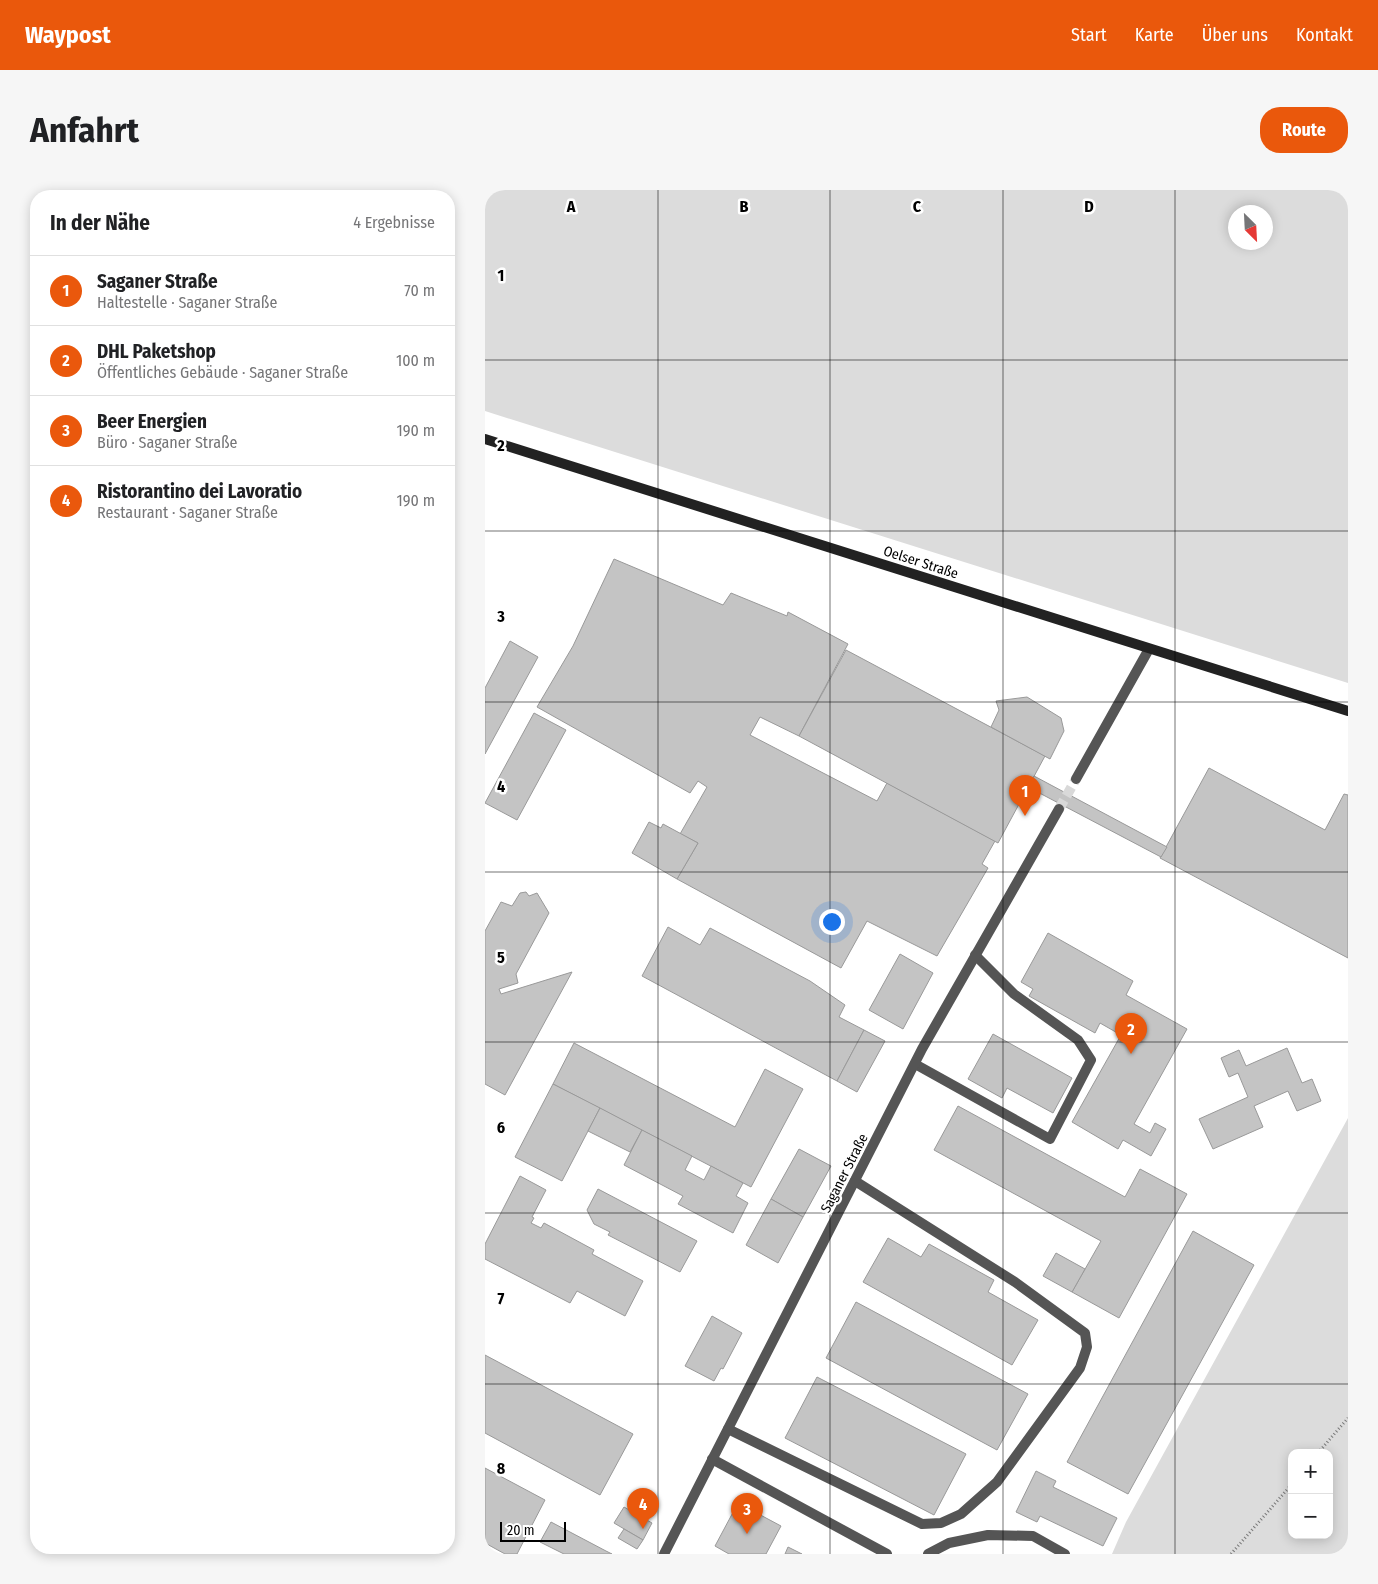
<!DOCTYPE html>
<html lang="de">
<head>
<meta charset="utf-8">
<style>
  body { margin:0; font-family:"Fira Sans Condensed",sans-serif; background:#f6f6f6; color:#202124 }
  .controls { position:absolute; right:15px; bottom:15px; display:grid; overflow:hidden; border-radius:10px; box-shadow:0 2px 12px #0003 }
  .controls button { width:45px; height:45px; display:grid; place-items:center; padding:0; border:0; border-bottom:1px solid #e0e0e0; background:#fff; color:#202124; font:25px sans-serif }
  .compass { position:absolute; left:743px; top:15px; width:45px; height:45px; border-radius:50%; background:#fff; box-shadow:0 2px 12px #0003; rotate:156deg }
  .scale { position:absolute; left:15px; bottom:12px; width:66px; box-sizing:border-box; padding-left:5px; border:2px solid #000; border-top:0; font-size:14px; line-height:18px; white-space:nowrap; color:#000; -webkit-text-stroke:4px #fff; paint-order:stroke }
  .you { position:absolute; left:346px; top:731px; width:18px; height:18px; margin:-12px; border:4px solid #fff; border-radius:50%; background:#1a73e8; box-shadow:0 0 0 8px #1a73e833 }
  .badge { display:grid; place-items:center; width:32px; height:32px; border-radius:50%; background:#ea580c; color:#fff; font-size:16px; font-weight:700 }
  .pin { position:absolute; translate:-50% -41px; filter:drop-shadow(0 1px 2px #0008) }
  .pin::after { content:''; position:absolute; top:26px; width:18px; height:15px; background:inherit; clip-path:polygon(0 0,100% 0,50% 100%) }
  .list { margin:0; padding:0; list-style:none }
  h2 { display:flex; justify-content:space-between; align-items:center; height:65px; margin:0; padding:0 20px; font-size:21px }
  h2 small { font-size:16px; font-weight:400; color:#757577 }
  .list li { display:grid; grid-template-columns:32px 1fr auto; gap:15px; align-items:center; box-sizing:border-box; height:70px; padding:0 20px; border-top:1px solid #e0e0e0 }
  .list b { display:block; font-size:19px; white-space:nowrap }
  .list p { margin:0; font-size:16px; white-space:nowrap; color:#757577 }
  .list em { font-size:16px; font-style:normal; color:#757577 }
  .map { position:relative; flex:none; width:863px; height:1364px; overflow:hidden; border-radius:20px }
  header { display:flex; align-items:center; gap:30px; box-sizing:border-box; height:70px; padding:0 25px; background:#ea580c; color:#fff }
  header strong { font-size:24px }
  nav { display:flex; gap:28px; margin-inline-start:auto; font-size:18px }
  .intro { display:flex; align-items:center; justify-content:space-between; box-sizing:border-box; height:120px; padding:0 30px }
  h1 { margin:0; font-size:35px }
  .button { padding:12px 22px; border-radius:20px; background:#ea580c; color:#fff; font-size:18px; font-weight:700 }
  main { display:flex; gap:30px; padding:0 30px }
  aside { flex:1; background:#fff; border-radius:20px; box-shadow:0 2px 12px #0003 }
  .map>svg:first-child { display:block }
</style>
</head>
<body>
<header>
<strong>Waypost</strong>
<nav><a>Start</a><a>Karte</a><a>Über uns</a><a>Kontakt</a></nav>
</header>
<div class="intro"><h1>Anfahrt</h1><a class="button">Route</a></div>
<main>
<aside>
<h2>In der Nähe<small>4 Ergebnisse</small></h2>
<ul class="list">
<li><span class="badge">1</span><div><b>Saganer Straße</b><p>Haltestelle · Saganer Straße</p></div><em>70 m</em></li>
<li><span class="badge">2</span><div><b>DHL Paketshop</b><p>Öffentliches Gebäude · Saganer Straße</p></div><em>100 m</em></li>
<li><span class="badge">3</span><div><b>Beer Energien</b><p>Büro · Saganer Straße</p></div><em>190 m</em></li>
<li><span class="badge">4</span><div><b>Ristorantino dei Lavoratio</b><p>Restaurant · Saganer Straße</p></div><em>190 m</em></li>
</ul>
</aside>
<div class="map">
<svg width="863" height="1364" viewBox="0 0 863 1364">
  <rect width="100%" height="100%" fill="#fff"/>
  <g fill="#dcdcdc" fill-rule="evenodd">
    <path d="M0,0H863V493L0,221ZM751,22H781V52H751Z"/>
    <path d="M863,928V1364H627L641,1332ZM807,1263H844V1345H807Z"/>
  </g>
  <g fill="#c4c4c4" stroke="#999">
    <path d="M129,369L238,415L246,403L302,426L303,422L363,454L314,546L275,527L265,545L392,611L402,593L510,651L497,674L503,678L452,766L382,731L356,778L192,689L213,653L195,644L222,597L213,591L205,603L52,517L88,456Z"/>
    <path d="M25,451L53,467L0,564V498Z"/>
    <path d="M361,460L560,566L513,653L314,546Z"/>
    <path d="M542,507L576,528L579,541L565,569L506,537L514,520L511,511Z"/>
    <path d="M49,523L81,540L32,630L0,613Z"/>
    <path d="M724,578L840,640L859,604L863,605V768L675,668Z"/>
    <path d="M549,586L682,657L676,667L543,597Z"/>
    <path d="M164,632L176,638L178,634L213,653L192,689L147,663Z"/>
    <path d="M41,702L44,706L52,703L64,723L31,784L33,793L14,799L16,804L87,782L20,905L0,894V741L16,712L27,716L35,703Z"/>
    <path d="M183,737L215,755L225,738L325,791L360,815L354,827L379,840L352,891L157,786Z"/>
    <path d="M563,743L648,791L641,805L702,839L649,934L665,943L670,933L681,939L666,966L638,950L633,959L587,932L636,845L615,833L610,843L544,806L548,799L536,792Z"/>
    <path d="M415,764L448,783L418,839L384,820Z"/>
    <path d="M379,840L400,851L372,902L352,891Z"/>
    <path d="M508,844L587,888L568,923L522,898L517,908L483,889Z"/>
    <path d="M89,853L250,937L280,879L318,899L266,997L68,894Z"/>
    <path d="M802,858L817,893L827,889L836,911L812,921L803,901L769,916L778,937L728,959L714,929L763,907L753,883L744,887L736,868L754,860L761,876Z"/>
    <path d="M68,894L115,918L77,991L30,967Z"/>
    <path d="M473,916L640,1007L655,979L702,1004L634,1128L587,1102L616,1051L449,960Z"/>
    <path d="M115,918L157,940L145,962L103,941Z"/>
    <path d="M157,940L207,966L200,980L219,990L226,976L258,993L251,1006L263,1013L248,1043L193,1014L198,1006L139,975Z"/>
    <path d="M314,959L346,976L318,1027L286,1009Z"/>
    <path d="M35,986L61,1000L47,1027L49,1028L46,1033L56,1038L59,1033L109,1060L107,1064L158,1091L140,1126L92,1101L85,1113L0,1069V1054Z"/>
    <path d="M113,999L212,1051L195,1082L123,1045L125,1042L109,1034L102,1020Z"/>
    <path d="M286,1009L318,1027L293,1073L261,1055Z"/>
    <path d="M708,1041L769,1075L643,1304L582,1272Z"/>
    <path d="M403,1048L436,1067L444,1054L509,1090L503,1102L553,1130L527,1175L378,1092Z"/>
    <path d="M571,1063L600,1079L587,1102L558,1086Z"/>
    <path d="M371,1112L543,1204L512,1260L341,1168Z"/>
    <path d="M227,1126L257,1143L238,1179L236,1178L229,1191L200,1176Z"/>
    <path d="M0,1165L148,1244L115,1305L0,1243Z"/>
    <path d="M332,1187L481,1264L449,1325L300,1248Z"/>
    <path d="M0,1278L60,1310L32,1364H20L0,1353Z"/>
    <path d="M551,1281L571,1291L568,1297L632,1328L618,1356L555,1326L552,1332L531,1322Z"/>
    <path d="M253,1313L296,1336L281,1364H244L230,1356Z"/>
    <path d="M139,1317L167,1333L158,1350L129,1333Z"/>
    <path d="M66,1332L121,1361L127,1364H79L55,1352Z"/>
    <path d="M139,1339L158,1350L152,1359L133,1348Z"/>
    <path d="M303,1357L317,1364H300Z"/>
  </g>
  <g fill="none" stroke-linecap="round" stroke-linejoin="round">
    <path stroke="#d9d9d9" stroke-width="10" stroke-dasharray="10 5" stroke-linecap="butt" d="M574,619L591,589"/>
    <g stroke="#777" stroke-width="3" stroke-dasharray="1 2.5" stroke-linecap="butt">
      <path d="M833,1263L863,1228"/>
      <path d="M746,1364L807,1294"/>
    </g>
    <g stroke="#555" stroke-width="10">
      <path d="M430,874L565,949L606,870L593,850L529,804L490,765"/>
      <path d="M243,1239L437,1334L456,1333L476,1324L512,1292L595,1178L602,1157L600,1143L530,1092L370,991"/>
      <path d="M227,1269L402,1364"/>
      <path d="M443,1364L464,1353L503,1345L548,1346L580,1364"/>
    </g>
    <g stroke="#555" stroke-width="10">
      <path d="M591,589L664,459"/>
      <path d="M179,1364L437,859L574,619"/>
    </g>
    <path stroke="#222" stroke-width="10" d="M0,249L863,521"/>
  </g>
  <path fill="none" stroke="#000" stroke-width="1" stroke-opacity="0.55" d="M173,0V1364M345,0V1364M518,0V1364M690,0V1364M0,170H863M0,341H863M0,512H863M0,682H863M0,852H863M0,1023H863M0,1194H863"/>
  <g text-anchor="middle" stroke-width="5" stroke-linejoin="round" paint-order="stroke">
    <g font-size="14" fill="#000" stroke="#fff">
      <text transform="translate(436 372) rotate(18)" y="5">Oelser Straße</text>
      <text transform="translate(359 983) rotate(-63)" y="5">Saganer Straße</text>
    </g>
  </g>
  <g font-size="16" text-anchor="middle" font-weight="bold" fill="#000" stroke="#fff" stroke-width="5" stroke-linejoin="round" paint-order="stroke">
    <text x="86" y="22">A</text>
    <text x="259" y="22">B</text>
    <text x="432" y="22">C</text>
    <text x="604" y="22">D</text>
    <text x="16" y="91">1</text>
    <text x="16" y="261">2</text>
    <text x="16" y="432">3</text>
    <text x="16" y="602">4</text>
    <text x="16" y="773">5</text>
    <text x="16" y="943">6</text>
    <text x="16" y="1114">7</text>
    <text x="16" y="1284">8</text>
  </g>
</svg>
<div class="controls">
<button>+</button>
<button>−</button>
</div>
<svg class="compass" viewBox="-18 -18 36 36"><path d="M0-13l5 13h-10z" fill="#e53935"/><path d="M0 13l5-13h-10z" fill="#757577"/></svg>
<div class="scale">20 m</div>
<div class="you"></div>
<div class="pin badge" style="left:540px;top:626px">1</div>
<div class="pin badge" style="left:646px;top:864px">2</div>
<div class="pin badge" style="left:262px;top:1344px">3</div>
<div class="pin badge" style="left:158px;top:1339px">4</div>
</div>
</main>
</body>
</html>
